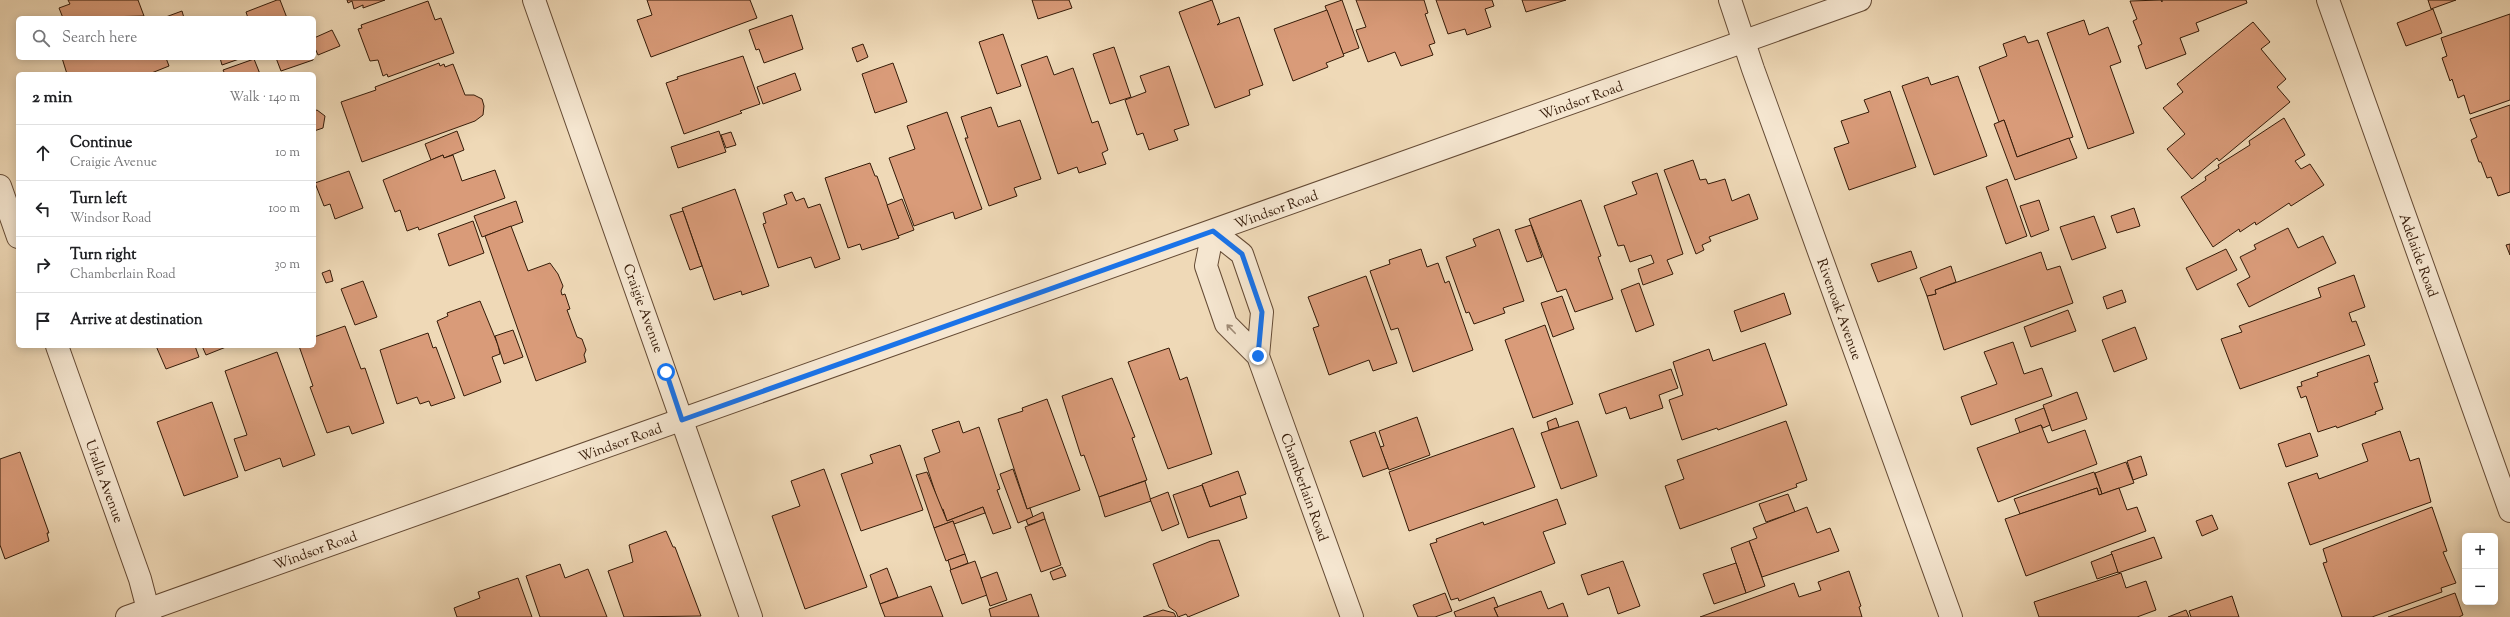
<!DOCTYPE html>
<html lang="en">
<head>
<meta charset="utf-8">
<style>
  body { margin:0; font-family:"Sorts Mill Goudy",serif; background:#f6f6f6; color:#202124 }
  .controls { position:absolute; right:12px; bottom:12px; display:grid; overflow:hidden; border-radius:6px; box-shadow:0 2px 10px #0003 }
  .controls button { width:36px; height:36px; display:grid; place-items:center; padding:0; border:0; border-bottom:1px solid #e0e0e0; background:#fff; color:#202124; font:20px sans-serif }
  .stop { position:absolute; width:12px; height:12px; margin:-9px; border:3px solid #1a73e8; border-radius:50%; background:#fff }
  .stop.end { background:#1a73e8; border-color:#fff; box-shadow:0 1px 4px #0008 }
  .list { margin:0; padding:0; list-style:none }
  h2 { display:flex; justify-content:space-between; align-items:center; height:52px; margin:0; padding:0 16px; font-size:17px }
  h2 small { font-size:13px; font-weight:400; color:#757577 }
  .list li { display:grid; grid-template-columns:26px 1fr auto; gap:12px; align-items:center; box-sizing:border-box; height:56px; padding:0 16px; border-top:1px solid #e0e0e0 }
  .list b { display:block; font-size:15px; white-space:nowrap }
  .list p { margin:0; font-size:13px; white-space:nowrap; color:#757577 }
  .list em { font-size:13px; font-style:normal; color:#757577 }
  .icon { flex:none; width:22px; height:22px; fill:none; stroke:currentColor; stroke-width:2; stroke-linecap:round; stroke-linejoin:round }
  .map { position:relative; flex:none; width:2510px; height:617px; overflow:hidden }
  .search { position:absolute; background:#fff; box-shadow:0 2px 10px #0003; left:16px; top:16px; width:300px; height:44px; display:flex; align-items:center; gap:10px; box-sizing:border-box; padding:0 14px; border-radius:6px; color:#757577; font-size:15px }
  .panel { position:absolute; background:#fff; box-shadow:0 2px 10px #0003; left:16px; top:72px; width:300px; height:276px; border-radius:6px }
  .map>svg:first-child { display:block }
</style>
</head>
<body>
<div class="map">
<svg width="2510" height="617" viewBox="0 0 2510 617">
  <rect width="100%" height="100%" fill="#efd9b7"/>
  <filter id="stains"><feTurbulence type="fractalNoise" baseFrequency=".005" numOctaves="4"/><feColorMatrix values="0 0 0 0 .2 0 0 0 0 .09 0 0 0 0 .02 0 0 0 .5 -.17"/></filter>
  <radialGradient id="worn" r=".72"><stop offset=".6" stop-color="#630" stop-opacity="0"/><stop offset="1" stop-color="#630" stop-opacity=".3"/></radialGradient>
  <g fill="#d99b79" stroke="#351b08">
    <path d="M68,0H138L144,16L63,18L59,8L70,4Z"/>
    <path d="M277,0H280L287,18H248L246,12Z"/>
    <path d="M347,0H385L363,8V5L354,9L352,1L348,3Z"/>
    <path d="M647,0H750L757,18L651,57L637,20L652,15Z"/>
    <path d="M1032,0H1069L1072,8L1038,19Z"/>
    <path d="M1212,0L1220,22L1217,25L1239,17L1263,85L1249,90L1250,95L1215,108L1179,12Z"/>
    <path d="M1342,0L1359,48L1343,54L1325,6Z"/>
    <path d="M1356,0H1424L1428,13L1425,14L1435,43L1429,45L1433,55L1401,66L1395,52L1368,62L1356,30L1366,27Z"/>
    <path d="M1436,0H1492L1494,6L1485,9L1491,27L1467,35L1465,29L1448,34Z"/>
    <path d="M1522,0H1566L1526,12Z"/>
    <path d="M2161,0L2162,2V0H2246L2247,3L2196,23L2199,31L2180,38L2186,54L2146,69L2138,46L2142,44L2133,21L2137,19L2130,1Z"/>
    <path d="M2428,0H2456L2431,9Z"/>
    <path d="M428,1L435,20L441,18L454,53L388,77L387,74L383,76L378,60L370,61L358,29L362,28L361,25Z"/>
    <path d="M2433,9L2442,33L2406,46L2397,23Z"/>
    <path d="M1327,10L1344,56L1326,63L1328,67L1293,81L1274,29Z"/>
    <path d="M182,11L184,18H163Z"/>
    <path d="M2510,14V100L2470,114L2464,95L2458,98L2452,79L2450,81L2442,58L2447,56L2441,38Z"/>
    <path d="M792,15L803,49L764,63L759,49L756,50L749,30Z"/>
    <path d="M2084,20L2089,35L2108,27L2121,62L2110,66L2134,133L2088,149L2047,33Z"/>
    <path d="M2253,22L2270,42L2261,49L2286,79L2277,87L2290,102L2219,161L2217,158L2192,179L2167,149L2185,134L2163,108L2183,92L2177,84Z"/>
    <path d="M332,30L340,46L318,55L314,46V38Z"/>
    <path d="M1003,34L1021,86L997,94L979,42Z"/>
    <path d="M2025,36L2028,43L2038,40L2073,137L2017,157L2004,120L1999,122L1979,67L2007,56L2003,44Z"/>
    <path d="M863,44L868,57L857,62L852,48Z"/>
    <path d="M1114,47L1131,97L1110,104L1093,54Z"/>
    <path d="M743,56L760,104L740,111L742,113L684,134L666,83L678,79L677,77Z"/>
    <path d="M1047,56L1054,75L1073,68L1092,123L1098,121L1108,150L1102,153L1106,164L1079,173L1077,167L1058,174L1021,65Z"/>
    <path d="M62,58H166L169,66L149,74H67Z"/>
    <path d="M220,58H242L222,65Z"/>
    <path d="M276,58H313V60L281,71Z"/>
    <path d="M254,59L260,74H225L223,70Z"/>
    <path d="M439,63L440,66L444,64L445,67L453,64L465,95H474L482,99L484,106L483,115L475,121L362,162L341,102L376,90L375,87Z"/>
    <path d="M893,63L907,102L875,113L862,74Z"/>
    <path d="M1169,66L1189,125L1174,130L1178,140L1149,150L1143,133L1137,135L1125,100L1146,92L1140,76Z"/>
    <path d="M795,73L801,90L763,104L757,87Z"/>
    <path d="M1958,76L1987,156L1934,175L1902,86L1928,77L1931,85Z"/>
    <path d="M1890,91L1916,167L1849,190L1834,148L1849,143L1841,121L1869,112L1864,100Z"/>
    <path d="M2510,105V192L2498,196L2491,177L2487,178L2481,162H2479L2471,140L2477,137L2470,119Z"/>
    <path d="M991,107L998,127L1020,120L1041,179L1014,188L1017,196L989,206L965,138H968L961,117Z"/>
    <path d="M317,110L325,116L323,128L314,131V111Z"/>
    <path d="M947,112L982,209L955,219L953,212L914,226L889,158L915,149L907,126Z"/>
    <path d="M2284,118L2305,155L2295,161L2301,169L2310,164L2324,185L2291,206L2289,203L2256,225L2255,222L2240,232L2239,229L2213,247L2181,197L2206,180L2205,177L2219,168L2218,165L2250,145L2249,141Z"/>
    <path d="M2004,120L2017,157L2069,138L2077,158L2015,180L1994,124Z"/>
    <path d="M457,131L464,150L444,158L443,155L431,160L425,144Z"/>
    <path d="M719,131L726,152L678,168L671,147Z"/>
    <path d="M731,132L736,145L726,148L721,135Z"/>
    <path d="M443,155L444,158L453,155L462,181L495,170L505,198L419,230L418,227L407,231L400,210L395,212L383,180Z"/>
    <path d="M1693,160L1700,180L1706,179L1708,184L1725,179L1732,201L1749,194L1758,219L1709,237L1711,241L1702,245L1704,250L1696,254L1664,170Z"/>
    <path d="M870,163L875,176H877L899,238L862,250L860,244L848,248L825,178Z"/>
    <path d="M349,171L363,208L335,219L330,204L324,206L315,183Z"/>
    <path d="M1657,173L1683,254L1667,260L1673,274L1643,285L1638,269L1654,263L1651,255L1630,262L1624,245L1618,246L1604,206L1637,194L1632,182Z"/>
    <path d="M2007,179L2027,236L2006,244L1986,187Z"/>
    <path d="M735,189L769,286L742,295L741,291L714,300L682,208Z"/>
    <path d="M792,192L796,201L804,198L808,208L820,204L840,259L815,268L811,257L778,268L763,224L766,223L763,213L787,204L784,195Z"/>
    <path d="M902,199L914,230L898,236L887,205Z"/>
    <path d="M1581,200L1601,256L1598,257L1613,299L1575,312L1566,289L1557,292L1529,219Z"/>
    <path d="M2039,200L2049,230L2031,237L2020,206Z"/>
    <path d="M516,201L523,222L482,237L474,216Z"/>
    <path d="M2134,208L2140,226L2117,233L2111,216Z"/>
    <path d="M683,211L702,266L690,270L670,215Z"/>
    <path d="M2094,216L2106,248L2072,260L2060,227Z"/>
    <path d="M473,221L484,253L449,266L438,234Z"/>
    <path d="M1531,225L1542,257L1527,262L1515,230Z"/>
    <path d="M511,226L528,271L550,263L558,274L563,286L561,291L562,295L565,294L570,309L567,310L577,337L582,339L586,350L584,355L586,362L536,381L485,236Z"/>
    <path d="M2288,228L2298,248L2323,236L2336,263L2249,307L2237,284L2250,277L2240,257L2256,249L2254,245Z"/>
    <path d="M1499,229L1524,301L1503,308L1505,313L1474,324L1469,312L1466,313L1446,257L1476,246L1473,239Z"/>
    <path d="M2510,244V255L2506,245Z"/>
    <path d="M1421,249L1427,267L1438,263L1445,283L1449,281L1473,350L1413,372L1398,328L1391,330L1370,271L1390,264L1389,260Z"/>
    <path d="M2226,249L2237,270L2197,290L2186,268Z"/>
    <path d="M1911,251L1917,268L1878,282L1871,264Z"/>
    <path d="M2041,252L2047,270L2060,266L2073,303L1944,350L1927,296L1936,294L1935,290Z"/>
    <path d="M1951,266L1956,282L1935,290L1936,294L1927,296L1920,278Z"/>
    <path d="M330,270L333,281L326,283L322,273Z"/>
    <path d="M2354,275L2365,307L2349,313L2352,322L2356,321L2365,345L2240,389L2221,339L2242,332L2239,326L2321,297L2318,288Z"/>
    <path d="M1366,276L1397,363L1373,371L1369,360L1329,375L1313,328L1319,326L1308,297Z"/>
    <path d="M363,281L377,317L355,325L341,289Z"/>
    <path d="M1639,283L1654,325L1636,332L1621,290Z"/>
    <path d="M2122,290L2126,302L2107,309L2103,297Z"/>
    <path d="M1784,293L1791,314L1741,332L1734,311Z"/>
    <path d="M1562,296L1574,329L1553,337L1541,303Z"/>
    <path d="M480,301L498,345L500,354L492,357L501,382L464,396L437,321L448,316L447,313Z"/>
    <path d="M2068,310L2076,331L2031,347L2024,327Z"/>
    <path d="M1545,325L1573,404L1533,418L1505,340Z"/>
    <path d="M345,326L361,369L365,368L384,423L352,434L349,426L327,433L310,387L313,386L299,346H314V337Z"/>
    <path d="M2135,327L2147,359L2114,372L2102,340Z"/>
    <path d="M513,330L523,357L504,364L495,336Z"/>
    <path d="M428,333L433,348L436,347L455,398L431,406L429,401L420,404L417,397L397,404L380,350Z"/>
    <path d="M2013,342L2024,374L2042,368L2052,396L1971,425L1961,397L1997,384L1984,352Z"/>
    <path d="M1765,343L1787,405L1718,430L1717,428L1682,440L1669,400L1683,395L1673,362L1709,349L1713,361Z"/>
    <path d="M156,346H195L199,357L166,369Z"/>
    <path d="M202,346H226V347L206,355Z"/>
    <path d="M1169,348L1180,380L1187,377L1212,454L1168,469L1128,362Z"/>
    <path d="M277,352L315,455L283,467L280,458L245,471L234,439L247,435L225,371Z"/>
    <path d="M2369,355L2378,382L2374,383L2383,409L2375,412L2376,414L2337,428L2336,426L2318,432L2306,396L2301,398L2297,387L2302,386L2301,382L2318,376L2317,373Z"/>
    <path d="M1671,369L1678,388L1659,395L1663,408L1630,419L1626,407L1606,414L1599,394Z"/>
    <path d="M1112,378L1135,437L1132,438L1147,480L1099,497L1084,455L1081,456L1062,396Z"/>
    <path d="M2077,392L2087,419L2052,431L2043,405Z"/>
    <path d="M1047,399L1080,490L1027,509L998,419L1023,411L1022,408Z"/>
    <path d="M212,402L238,477L184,496L157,422Z"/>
    <path d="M2044,408L2050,425L2043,428L2041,425L2020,433L2015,419Z"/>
    <path d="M1417,417L1430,455L1389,470L1380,447L1384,446L1379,431Z"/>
    <path d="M1556,418L1559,427L1549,430L1547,422Z"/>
    <path d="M959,421L963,433L979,427L1000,489L997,490L1011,528L993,534L983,507L947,521L943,509L941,510L924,458L940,452L932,430Z"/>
    <path d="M1578,421L1597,476L1561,489L1541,433Z"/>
    <path d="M1786,421L1807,480L1796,484L1797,487L1680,529L1665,486L1684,479L1677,460Z"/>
    <path d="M2041,425L2048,443L2085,430L2097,464L1998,502L1977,448Z"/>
    <path d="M1513,428L1535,487L1409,531L1389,472Z"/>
    <path d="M2400,431L2410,461L2419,458L2431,502L2310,545L2288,483L2317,473L2319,479L2368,461L2362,444Z"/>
    <path d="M1375,432L1388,468L1363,477L1350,441Z"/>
    <path d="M2310,433L2318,456L2286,467L2278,444Z"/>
    <path d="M900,445L923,510L861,531L841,474L873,463L870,455Z"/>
    <path d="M20,452L49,533H47L49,541L5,559L0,545V459Z"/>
    <path d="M2141,456L2147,475L2133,480L2127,461Z"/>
    <path d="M2126,462L2134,483L2102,494L2095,473Z"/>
    <path d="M824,469L867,587L805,609L772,516L800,506L791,481Z"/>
    <path d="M1013,469L1027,509L1030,508L1033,517L1018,523L1000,474Z"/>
    <path d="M1238,471L1246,494L1210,507L1202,484Z"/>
    <path d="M927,472L947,521L983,507L985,513L954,524L953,521L934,528L916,475Z"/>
    <path d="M2094,472L2102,494L2099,495L2097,488L2020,514L2014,499Z"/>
    <path d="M1145,481L1151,501L1105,517L1099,497Z"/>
    <path d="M1202,485L1210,507L1240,496L1247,518L1188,538L1173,495Z"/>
    <path d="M2097,488L2099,495L2119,488L2127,510L2137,507L2146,531L2026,576L2005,519Z"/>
    <path d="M1168,492L1179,524L1162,531L1150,499Z"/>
    <path d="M1788,494L1795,512L1766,522L1759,504Z"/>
    <path d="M1557,499L1566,524L1543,532L1555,563L1459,601L1458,598L1451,600L1430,544L1437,542L1436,539L1483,522L1484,525Z"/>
    <path d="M1807,507L1817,533L1830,528L1839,551L1762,577L1749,541L1757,538L1753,528Z"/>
    <path d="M2432,507L2447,551L2443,552L2456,583L2441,588L2442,592L2372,617H2342L2323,563L2327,562L2323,549Z"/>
    <path d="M1043,512L1045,519L1028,525L1026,520Z"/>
    <path d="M2212,515L2218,529L2202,536L2196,521Z"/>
    <path d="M1045,519L1061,565L1041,572L1025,527Z"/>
    <path d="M953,521L965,554L946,561L934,528Z"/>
    <path d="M666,531L673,547H675L701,616L624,617L608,571L633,562L629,545Z"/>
    <path d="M2154,537L2162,558L2118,573L2111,552Z"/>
    <path d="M1219,540L1239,596L1188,617L1186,614L1178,617L1176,612L1169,607L1153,564L1211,541Z"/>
    <path d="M1749,541L1765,586L1746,593L1731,548Z"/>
    <path d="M965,554L968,563L951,570L948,560Z"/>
    <path d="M2112,554L2118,572L2097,579L2091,562Z"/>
    <path d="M975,561L987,595L962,604L950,570Z"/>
    <path d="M1623,561L1640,606L1618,614L1609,587L1588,595L1581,575Z"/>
    <path d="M1736,563L1746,593L1714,604L1703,574Z"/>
    <path d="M560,564L565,578L588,569L607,617H540L526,576Z"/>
    <path d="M1062,567L1066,576L1053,580L1050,572Z"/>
    <path d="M887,568L898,597L880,604L870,575Z"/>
    <path d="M1849,571L1861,606L1859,607L1862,617H1700L1794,583L1799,597L1821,590L1818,582Z"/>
    <path d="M997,572L1007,600L990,606L981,578Z"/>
    <path d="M2121,573L2126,588L2146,581L2156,610L2137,617H2039L2034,602Z"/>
    <path d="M518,578L532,617H457L454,608L480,598L478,592Z"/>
    <path d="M931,586L943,617H885L880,604Z"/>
    <path d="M1541,591L1548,609L1563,603L1568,617H1498L1494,608Z"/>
    <path d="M1445,593L1452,611L1435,617H1418L1413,605Z"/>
    <path d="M2455,593L2463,615L2459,617H2388Z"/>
    <path d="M1031,594L1039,617H991L989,609Z"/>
    <path d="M2232,596L2239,617H2191L2189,611Z"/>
    <path d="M1494,597L1498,607L1494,608L1498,617H1456L1454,612Z"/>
    <path d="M1163,610L1174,613L1176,617H1143Z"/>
    <path d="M2186,610L2189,617H2168Z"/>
  </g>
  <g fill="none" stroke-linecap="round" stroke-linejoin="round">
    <g stroke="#644a34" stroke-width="24">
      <g id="minor">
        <path d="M534,0L751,617"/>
        <path d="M1730,0L1753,69L1951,617"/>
        <path d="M2328,0L2510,511"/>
        <path d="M0,186L18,237"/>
        <path d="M57,346L140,579L150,617"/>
        <path d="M1258,356L1226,324L1206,266L1213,231L1242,254L1262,312L1258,356L1352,617"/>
        <path d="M127,617L1860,0"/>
      </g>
    </g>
    <use href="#minor" stroke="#f5e6d0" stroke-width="22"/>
  </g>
  <defs><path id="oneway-shaft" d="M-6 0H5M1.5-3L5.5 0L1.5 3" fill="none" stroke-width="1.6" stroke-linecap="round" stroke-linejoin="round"/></defs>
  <use stroke="#9f8b76" href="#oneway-shaft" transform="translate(1231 329) rotate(-134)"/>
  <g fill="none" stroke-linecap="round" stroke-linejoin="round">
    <path stroke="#1a73e8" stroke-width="5" d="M666,372L682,420L1213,231L1242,254L1262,312L1258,356"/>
  </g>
  <g text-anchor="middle" stroke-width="3" stroke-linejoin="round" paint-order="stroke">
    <g font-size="14" fill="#351b08" stroke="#f5e6d0">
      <text transform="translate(1581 100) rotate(-20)" y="5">Windsor Road</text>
      <text transform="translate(1276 209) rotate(-20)" y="5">Windsor Road</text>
      <text transform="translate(2419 255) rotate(70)" y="5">Adelaide Road</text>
      <text transform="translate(644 308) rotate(70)" y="5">Craigie Avenue</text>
      <text transform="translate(1840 309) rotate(70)" y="5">Rivenoak Avenue</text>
      <text transform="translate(620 442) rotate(-20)" y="5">Windsor Road</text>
      <text transform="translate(105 481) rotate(70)" y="5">Uralla Avenue</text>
      <text transform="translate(1305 487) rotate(70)" y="5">Chamberlain Road</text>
      <text transform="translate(315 550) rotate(-20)" y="5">Windsor Road</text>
    </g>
  </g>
  <rect width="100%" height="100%" filter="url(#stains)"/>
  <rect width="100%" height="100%" fill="url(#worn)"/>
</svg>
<div class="controls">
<button>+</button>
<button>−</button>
</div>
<div class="stop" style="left:666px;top:372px"></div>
<div class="stop end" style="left:1258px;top:356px"></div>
<div class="search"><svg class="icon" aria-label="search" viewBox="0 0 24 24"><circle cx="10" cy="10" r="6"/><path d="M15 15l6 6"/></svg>Search here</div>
<section class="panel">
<h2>2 min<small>Walk · 140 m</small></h2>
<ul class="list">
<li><svg class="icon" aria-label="ahead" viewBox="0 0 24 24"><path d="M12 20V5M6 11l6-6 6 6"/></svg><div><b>Continue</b><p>Craigie Avenue</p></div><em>10 m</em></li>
<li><svg class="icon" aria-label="left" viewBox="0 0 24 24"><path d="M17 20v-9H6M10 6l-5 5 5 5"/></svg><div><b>Turn left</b><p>Windsor Road</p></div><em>100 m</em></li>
<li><svg class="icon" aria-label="right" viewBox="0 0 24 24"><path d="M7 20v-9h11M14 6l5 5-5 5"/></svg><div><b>Turn right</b><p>Chamberlain Road</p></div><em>30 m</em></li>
<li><svg class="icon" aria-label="arrive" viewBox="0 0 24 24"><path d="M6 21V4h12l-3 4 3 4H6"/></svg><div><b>Arrive at destination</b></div></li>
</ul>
</section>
</div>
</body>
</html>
